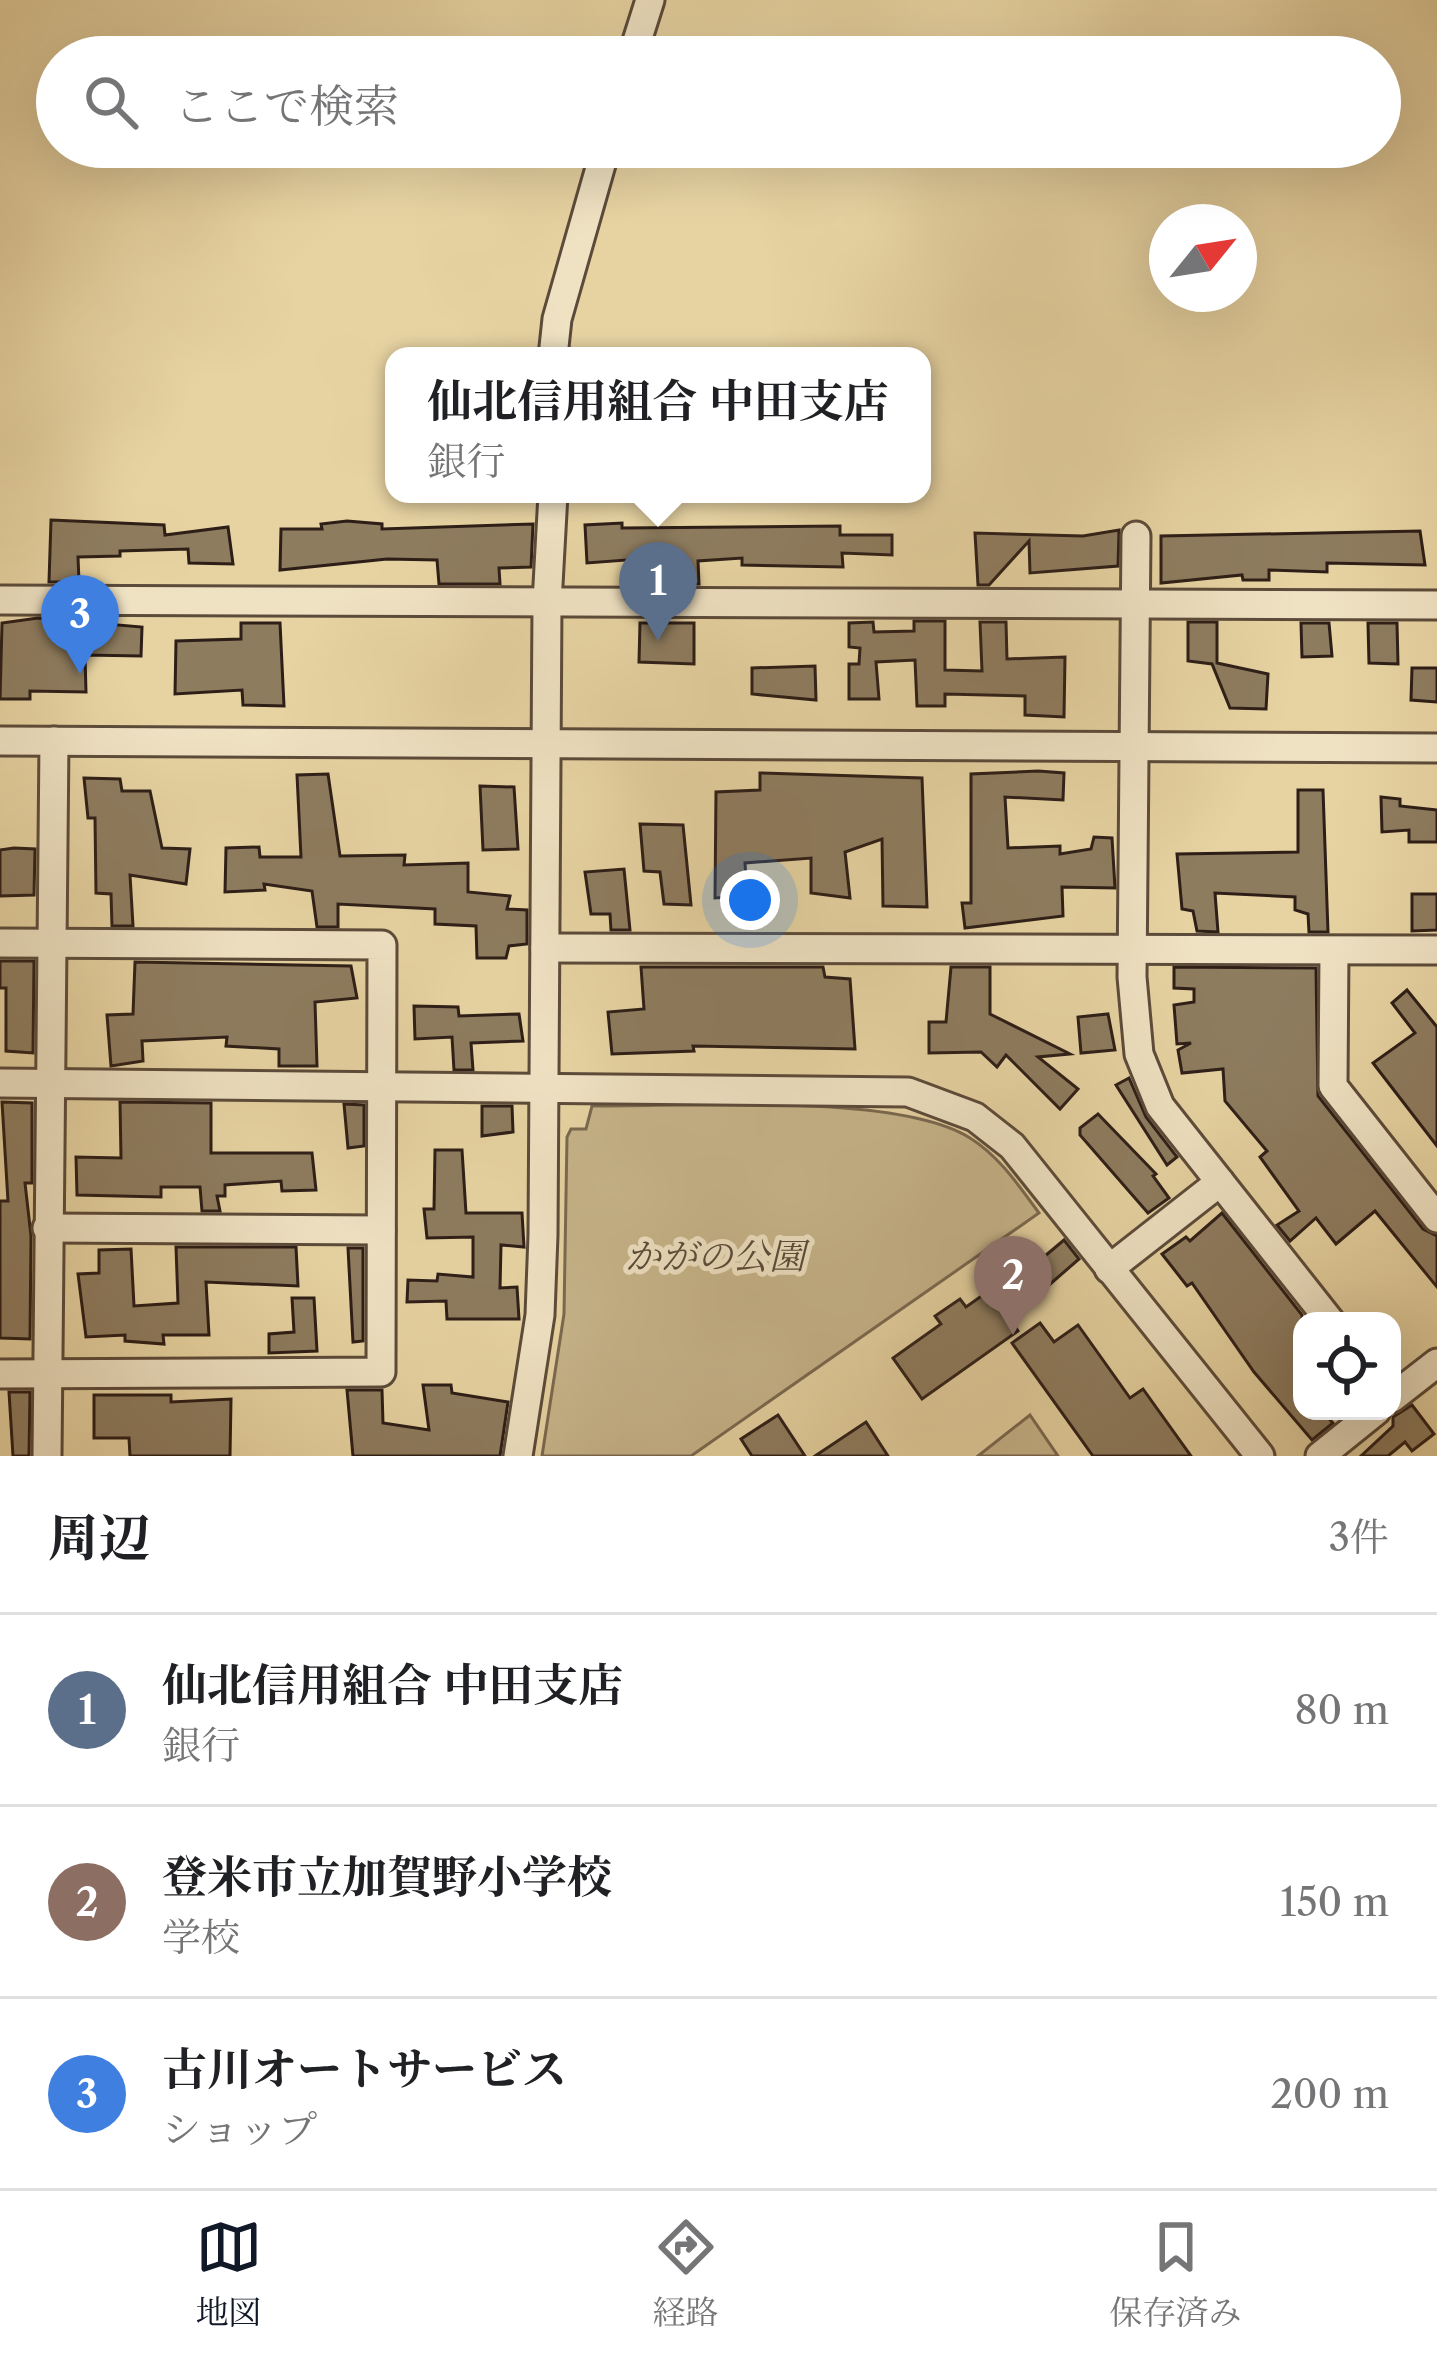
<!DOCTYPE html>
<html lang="ja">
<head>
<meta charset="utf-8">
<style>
  body { margin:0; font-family:"Libre Caslon Text","Noto Serif JP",serif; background:#f2f2f2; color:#202124 }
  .controls { position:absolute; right:36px; bottom:36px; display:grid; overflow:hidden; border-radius:24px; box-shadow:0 12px 48px #0002 }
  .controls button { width:108px; height:108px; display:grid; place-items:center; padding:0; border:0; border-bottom:3px solid #e0e0e0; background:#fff; color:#202124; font:60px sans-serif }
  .compass { position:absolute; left:1149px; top:204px; width:108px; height:108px; border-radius:50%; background:#fff; box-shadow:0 12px 48px #0002; rotate:60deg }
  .you { position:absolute; left:750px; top:900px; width:42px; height:42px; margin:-30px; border:9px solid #fff; border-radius:50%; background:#1a73e8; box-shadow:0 0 0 18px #1a73e833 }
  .badge { display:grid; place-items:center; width:78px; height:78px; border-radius:50%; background:#111827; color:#fff; font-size:39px; font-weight:700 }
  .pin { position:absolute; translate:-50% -99px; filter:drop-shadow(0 3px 6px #0008) }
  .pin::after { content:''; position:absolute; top:63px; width:42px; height:36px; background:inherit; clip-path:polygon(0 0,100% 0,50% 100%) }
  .popup { position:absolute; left:385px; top:347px; width:546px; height:156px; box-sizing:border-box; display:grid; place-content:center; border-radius:24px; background:#fff; filter:drop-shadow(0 3px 9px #0005); font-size:39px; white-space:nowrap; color:#757577 }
  .popup b { font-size:45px; color:#202124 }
  .popup::after { content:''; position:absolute; left:50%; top:100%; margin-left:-24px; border:24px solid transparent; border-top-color:#fff }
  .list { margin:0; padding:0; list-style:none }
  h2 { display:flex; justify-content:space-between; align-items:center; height:156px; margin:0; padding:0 48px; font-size:51px }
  h2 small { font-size:39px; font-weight:400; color:#757577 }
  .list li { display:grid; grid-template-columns:78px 1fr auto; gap:36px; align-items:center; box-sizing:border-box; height:192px; padding:0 48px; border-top:3px solid #e0e0e0 }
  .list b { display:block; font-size:45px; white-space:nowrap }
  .list p { margin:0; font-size:39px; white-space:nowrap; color:#757577 }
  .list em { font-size:39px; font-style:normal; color:#757577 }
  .icon { flex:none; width:66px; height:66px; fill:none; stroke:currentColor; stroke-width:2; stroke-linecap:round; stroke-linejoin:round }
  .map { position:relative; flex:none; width:1437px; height:1456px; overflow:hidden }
  .search { position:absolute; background:#fff; box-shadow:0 12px 48px #0002; left:36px; right:36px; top:36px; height:132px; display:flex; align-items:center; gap:30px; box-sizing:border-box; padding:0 42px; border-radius:66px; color:#757577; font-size:45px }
  .sheet { height:732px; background:#fff }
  nav { display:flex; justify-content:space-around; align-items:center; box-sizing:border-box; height:168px; border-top:3px solid #e0e0e0; background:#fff; font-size:33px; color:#757577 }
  nav a { display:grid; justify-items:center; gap:6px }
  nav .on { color:#111827 }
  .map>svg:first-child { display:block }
</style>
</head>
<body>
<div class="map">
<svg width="1437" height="1456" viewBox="0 0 1437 1456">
  <rect width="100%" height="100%" fill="#e7d3a2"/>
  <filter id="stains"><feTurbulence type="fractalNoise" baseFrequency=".00167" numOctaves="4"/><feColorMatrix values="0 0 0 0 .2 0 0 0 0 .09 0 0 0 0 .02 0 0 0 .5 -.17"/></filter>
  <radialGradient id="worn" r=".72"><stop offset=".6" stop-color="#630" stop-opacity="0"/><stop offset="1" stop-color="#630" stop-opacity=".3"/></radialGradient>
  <g fill="#c7b48a" stroke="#7a6950" stroke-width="3">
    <path d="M592,1106C685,1107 897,1092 970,1138C999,1156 1019,1186 1039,1213L691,1456H542L564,1314L567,1137L571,1129H586Z"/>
    <path d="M1030,1415L1058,1456H978Z"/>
  </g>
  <g fill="#8e7c5f" stroke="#2d1e17" stroke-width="3">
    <path d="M51,520L164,525L165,535L228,527L233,564L189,563L188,549L120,551V556L78,557L79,582H49Z"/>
    <path d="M347,521L382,524V529L533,524L531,567L499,568L500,584H439L437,560L387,559L280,570L281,529H322L321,524Z"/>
    <path d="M622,523V528L840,526V535H892V555L842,553L843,567L742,565V558L698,561L699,584H681L680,556L587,563L585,525Z"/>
    <path d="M1119,530L1118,566L1030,573L1029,541L989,585H978L975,533L1083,536Z"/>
    <path d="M1420,531L1425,565L1327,563V572L1269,570V580H1243L1242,575L1161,583V536Z"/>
    <path d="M38,618L142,627L141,656L85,655L86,692L30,691V699H0L2,623Z"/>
    <path d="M914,621H945V670L982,671L980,622H1006L1007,659L1065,657L1064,717L1025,715V696L945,694V706H917L915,660L876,662L879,699H849V664H859L860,648L849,647V623L873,622L874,632L914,631Z"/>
    <path d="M1188,622H1217V663L1268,674L1266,709L1230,708L1212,664L1188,661Z"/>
    <path d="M241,623H280L284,706L243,705L242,690L175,694L176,641L241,639Z"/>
    <path d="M640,623H694V664L639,662Z"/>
    <path d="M1301,623H1329L1332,656L1302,657Z"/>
    <path d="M1368,623H1397L1398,664L1369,663Z"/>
    <path d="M815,666L816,700L752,694V668Z"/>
    <path d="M1412,668H1437V702L1411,700Z"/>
    <path d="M1038,771L1064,773L1063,800L1005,797L1008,848L1060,846V854L1091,849L1094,837L1112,838L1115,888L1062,887L1063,916L965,928L962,903H971V774Z"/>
    <path d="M760,773L922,778L927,907L883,906L882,839L845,852L850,898L811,893V858L745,863L747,896L715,898L716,792L760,790Z"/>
    <path d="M328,774L340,856L405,855L404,865L468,863V892L510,896L507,909L527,910V944L509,946L506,958H477L476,926L435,924V909L338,904V927H317L312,891L264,884L265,890L225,892L226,848L259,847L260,857H301L297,775Z"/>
    <path d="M84,778L120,779L122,791H150L162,848L190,849L186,884L130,875L133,926H112L111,894L96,893L95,818H88Z"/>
    <path d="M480,786L514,787L518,849L483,850Z"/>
    <path d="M1298,790H1323L1328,932H1309L1308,914L1295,910V897L1215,893L1218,932L1197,931L1193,911L1182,909L1177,854L1298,852Z"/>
    <path d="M1381,797L1400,799V806L1437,810V842H1409V830L1382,832Z"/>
    <path d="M640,824L683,825L691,905L664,904L660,872L644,871Z"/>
    <path d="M14,848L35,849L34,895L0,896V850Z"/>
    <path d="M624,869L630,930H611L610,914H591L585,872Z"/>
    <path d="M1412,894H1437V930L1412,931Z"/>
    <path d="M0,961H34L33,1053L6,1051V988H0Z"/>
    <path d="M135,962L351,966L357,998L315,1002L317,1066H279V1049L226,1046L227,1037L142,1041L143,1061L111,1066L107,1015L133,1014Z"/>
    <path d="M641,967H823L825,977L850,979L855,1049L693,1046L694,1051L612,1054L608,1012L644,1009Z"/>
    <path d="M951,967H990V1014L1070,1054L1038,1057L1078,1089L1060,1109L1006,1055L997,1067L981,1052L929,1053V1022H946Z"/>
    <path d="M1174,967L1316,968L1318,1096L1423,1229L1437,1236V1287L1375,1211L1336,1244L1316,1218L1290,1241L1277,1225L1299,1211L1260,1157L1267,1151L1225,1101L1223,1069L1182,1073L1178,1050L1191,1043L1177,1044L1174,1005L1194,1002V989L1174,988Z"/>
    <path d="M1407,990L1437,1027V1146L1373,1063L1415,1033L1392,1003Z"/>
    <path d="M414,1006L458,1007L459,1016L519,1014L523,1041L471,1043L473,1070H454L452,1037L415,1039Z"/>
    <path d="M1108,1014L1115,1050L1081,1053L1078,1017Z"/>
    <path d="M1129,1078L1146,1117L1177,1157L1167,1165L1116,1085Z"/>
    <path d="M2,1102L32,1103V1183H25L31,1236L30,1339L0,1338V1201H8Z"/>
    <path d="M120,1102L211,1103V1153H312L316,1190L282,1191L281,1181L225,1185V1196H217L220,1211H202L200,1187H161V1197L77,1195L76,1157L121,1158Z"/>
    <path d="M344,1104L364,1105V1146L348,1148Z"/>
    <path d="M482,1106H512L513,1132L482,1136Z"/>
    <path d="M1098,1114L1156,1174L1153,1176L1169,1198L1148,1213L1080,1135V1128Z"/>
    <path d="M435,1150H462L466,1213H522L524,1247L501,1245L500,1288L517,1287L519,1319H447L446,1301L407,1302L408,1280L437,1281L438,1274L473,1277V1237L427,1238L424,1209H434Z"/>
    <path d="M1222,1213L1302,1315V1411H1322L1333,1423L1312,1440L1254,1372L1192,1283L1187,1286L1162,1254L1186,1237L1190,1241Z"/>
    <path d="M1064,1240L1079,1259L1049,1285L1033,1266Z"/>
    <path d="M176,1247H296L298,1286L206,1282L209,1335H163L164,1344L125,1341V1335L86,1337L78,1274L99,1273V1250L131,1249L134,1306L178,1303Z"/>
    <path d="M348,1248H363V1341L353,1342Z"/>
    <path d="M990,1290L1018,1331L922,1399L893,1358L941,1324L935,1316L960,1299L966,1307Z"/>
    <path d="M292,1298H314L317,1351L269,1353V1334L294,1332Z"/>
    <path d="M1040,1323L1054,1342L1078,1325L1130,1398L1143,1389L1191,1456H1093L1012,1343Z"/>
    <path d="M423,1385H451L452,1393L508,1402L500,1456H353L347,1390H382L383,1423L429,1430Z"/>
    <path d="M9,1392H30L29,1456H13Z"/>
    <path d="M94,1395H171V1402L231,1399L230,1456H130L129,1438H94Z"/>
    <path d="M1412,1405L1434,1434L1412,1451L1405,1442L1388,1456H1361L1393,1426V1417Z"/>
    <path d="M778,1415L805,1456H752L741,1439Z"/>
    <path d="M866,1422L888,1456H815Z"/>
  </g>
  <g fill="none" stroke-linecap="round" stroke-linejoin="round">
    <g stroke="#5c4b3a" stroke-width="33">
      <g id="minor">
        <path d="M632,57L650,0"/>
        <path d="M553,356L557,319L606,147"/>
        <path d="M1136,536L1132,977L1139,1054L1160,1106L1330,1321"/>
        <path d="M0,600L1437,605"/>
        <path d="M0,741L1437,748"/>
        <path d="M0,943L382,945L381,1372L0,1374"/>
        <path d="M545,948L1437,950"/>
        <path d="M1334,951L1333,1086L1437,1218"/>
        <path d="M0,1083L908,1092L975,1117L1012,1146L1260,1456"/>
        <path d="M47,1228L381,1230"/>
        <path d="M1109,1269L1220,1182"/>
        <path d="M1392,1398L1437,1363"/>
        <path d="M47,1456L54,741"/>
        <path d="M518,1456L540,1315L543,1235L547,603L553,494"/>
        <path d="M1320,1456L1376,1411"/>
      </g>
    </g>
    <use href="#minor" stroke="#efe2c3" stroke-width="27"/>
  </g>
  <g text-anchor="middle" stroke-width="10" stroke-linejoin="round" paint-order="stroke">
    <g font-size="36" font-style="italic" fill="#5b4b3a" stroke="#efe2c3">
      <text x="715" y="1269">かがの公園</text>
    </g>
  </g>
  <rect width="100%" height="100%" filter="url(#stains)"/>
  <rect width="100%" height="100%" fill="url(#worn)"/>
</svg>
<div class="controls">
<button><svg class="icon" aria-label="locate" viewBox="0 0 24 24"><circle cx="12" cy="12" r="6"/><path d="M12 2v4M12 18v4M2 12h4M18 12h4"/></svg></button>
</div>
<svg class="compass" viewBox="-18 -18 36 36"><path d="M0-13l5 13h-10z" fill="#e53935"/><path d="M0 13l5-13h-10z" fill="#757577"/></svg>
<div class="you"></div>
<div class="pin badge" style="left:658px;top:641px;background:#5c6f8a">1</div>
<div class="popup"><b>仙北信用組合 中田支店</b>銀行</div>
<div class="pin badge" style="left:1013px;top:1335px;background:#8d6e63">2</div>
<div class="pin badge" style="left:80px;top:674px;background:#3f7fe0">3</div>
<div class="search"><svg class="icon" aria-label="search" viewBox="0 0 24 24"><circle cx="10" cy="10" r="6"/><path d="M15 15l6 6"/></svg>ここで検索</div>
</div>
<section class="sheet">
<h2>周辺<small>3件</small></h2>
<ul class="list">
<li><span class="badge" style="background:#5c6f8a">1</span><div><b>仙北信用組合 中田支店</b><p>銀行</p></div><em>80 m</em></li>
<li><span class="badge" style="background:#8d6e63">2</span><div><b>登米市立加賀野小学校</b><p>学校</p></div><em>150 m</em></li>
<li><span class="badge" style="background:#3f7fe0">3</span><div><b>古川オートサービス</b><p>ショップ</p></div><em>200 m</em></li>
</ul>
</section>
<nav>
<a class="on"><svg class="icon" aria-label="map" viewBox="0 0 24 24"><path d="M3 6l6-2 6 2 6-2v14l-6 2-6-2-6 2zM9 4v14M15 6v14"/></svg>地図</a>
<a><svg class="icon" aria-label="directions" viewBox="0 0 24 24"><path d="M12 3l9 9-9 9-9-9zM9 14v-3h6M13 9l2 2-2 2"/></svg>経路</a>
<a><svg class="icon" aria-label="saved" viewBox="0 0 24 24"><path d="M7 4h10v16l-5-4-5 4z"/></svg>保存済み</a>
</nav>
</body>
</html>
